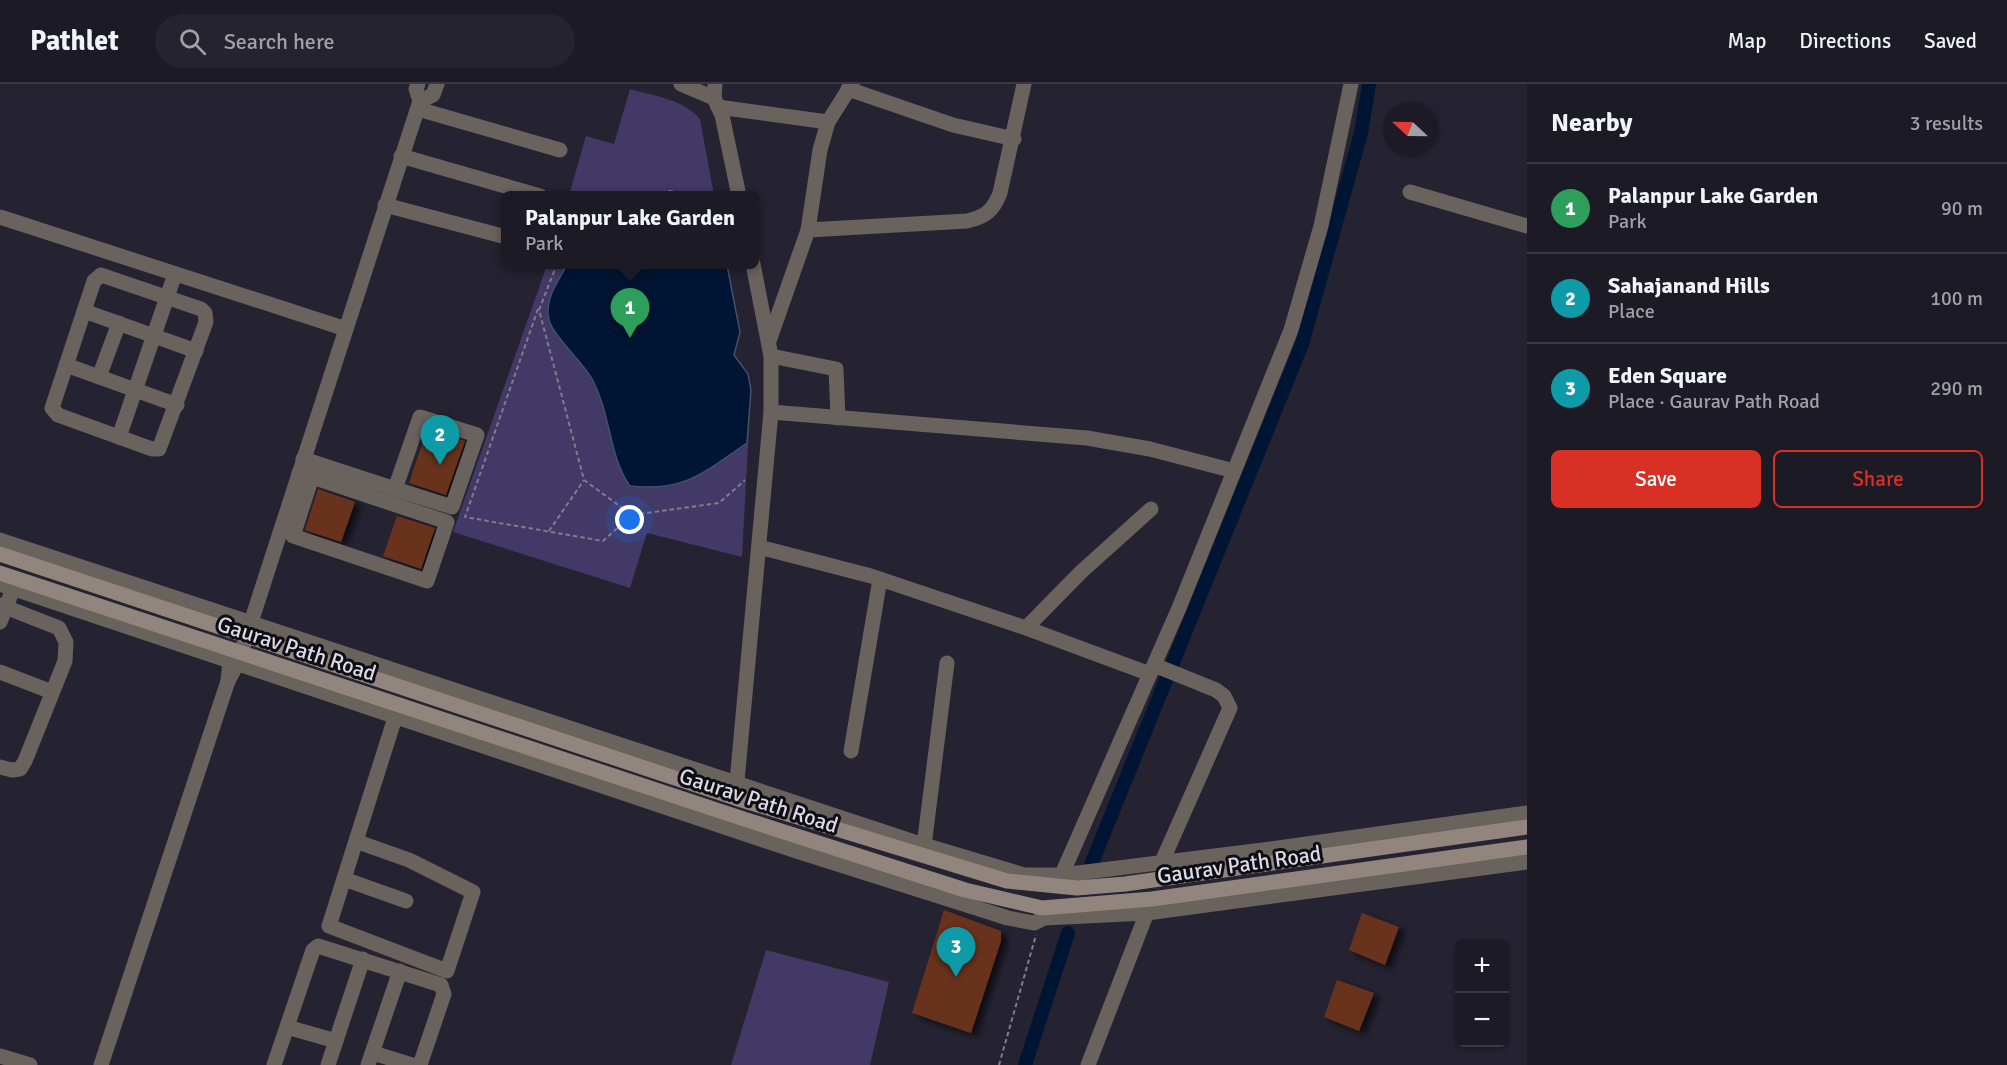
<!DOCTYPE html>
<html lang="en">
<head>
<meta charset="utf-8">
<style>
  body { margin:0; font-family:Signika,sans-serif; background:#25232d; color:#f1f3f6 }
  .controls { position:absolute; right:18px; bottom:18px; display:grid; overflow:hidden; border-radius:9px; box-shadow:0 2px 4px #0004 }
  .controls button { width:54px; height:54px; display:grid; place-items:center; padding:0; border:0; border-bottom:2px solid #3a3842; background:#1c1a25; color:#f1f3f6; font:30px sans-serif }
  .compass { position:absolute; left:1383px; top:18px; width:54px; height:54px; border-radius:50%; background:#1c1a25; box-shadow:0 2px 4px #0004; rotate:292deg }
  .you { position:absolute; left:630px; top:436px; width:21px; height:21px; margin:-15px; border:4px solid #fff; border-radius:50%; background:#1a73e8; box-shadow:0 0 0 9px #1a73e833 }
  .badge { display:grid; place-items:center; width:39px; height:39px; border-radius:50%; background:#d93025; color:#fff; font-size:20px; font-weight:700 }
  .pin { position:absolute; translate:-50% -50px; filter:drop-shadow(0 2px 3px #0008) }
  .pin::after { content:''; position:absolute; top:32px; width:21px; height:18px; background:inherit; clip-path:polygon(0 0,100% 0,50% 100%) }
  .popup { position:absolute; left:501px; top:107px; width:258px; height:78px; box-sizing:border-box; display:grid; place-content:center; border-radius:9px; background:#1c1a25; filter:drop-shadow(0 2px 4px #0005); font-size:20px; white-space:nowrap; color:#a0a1a7 }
  .popup b { font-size:22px; color:#f1f3f6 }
  .popup::after { content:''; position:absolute; left:50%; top:100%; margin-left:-12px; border:12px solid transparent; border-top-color:#1c1a25 }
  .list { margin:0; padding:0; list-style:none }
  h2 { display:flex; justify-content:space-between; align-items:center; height:78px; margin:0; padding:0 24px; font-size:26px }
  h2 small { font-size:20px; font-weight:400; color:#a0a1a7 }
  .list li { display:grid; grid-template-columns:39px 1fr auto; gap:18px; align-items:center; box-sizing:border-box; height:90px; padding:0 24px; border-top:2px solid #3a3842 }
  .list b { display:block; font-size:22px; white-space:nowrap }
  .list p { margin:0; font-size:20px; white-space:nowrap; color:#a0a1a7 }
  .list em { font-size:20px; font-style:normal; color:#a0a1a7 }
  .actions { display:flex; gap:12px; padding:18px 24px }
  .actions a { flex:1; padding:14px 0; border:2px solid #d93025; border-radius:9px; text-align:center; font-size:21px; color:#d93025 }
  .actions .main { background:#d93025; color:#fff }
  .icon { flex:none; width:33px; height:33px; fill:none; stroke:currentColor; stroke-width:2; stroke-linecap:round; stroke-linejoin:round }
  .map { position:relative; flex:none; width:1527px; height:981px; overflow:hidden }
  header { display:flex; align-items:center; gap:36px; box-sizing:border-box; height:84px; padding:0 30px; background:#1c1a25; border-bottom:2px solid #3a3842 }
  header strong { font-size:28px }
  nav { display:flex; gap:33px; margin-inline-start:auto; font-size:21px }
  .search { width:420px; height:54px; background:#25232d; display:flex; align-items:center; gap:15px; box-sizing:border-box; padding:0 21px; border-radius:33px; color:#a0a1a7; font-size:22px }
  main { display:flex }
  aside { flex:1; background:#1c1a25 }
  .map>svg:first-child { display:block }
</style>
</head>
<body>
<header>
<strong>Pathlet</strong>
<div class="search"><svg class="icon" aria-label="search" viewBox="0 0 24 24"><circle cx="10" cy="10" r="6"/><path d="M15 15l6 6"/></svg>Search here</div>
<nav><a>Map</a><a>Directions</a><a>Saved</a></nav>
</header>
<main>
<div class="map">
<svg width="1527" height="981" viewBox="0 0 1527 981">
  <defs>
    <filter id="shadow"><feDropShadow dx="6" dy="4" stdDeviation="3" flood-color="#0009"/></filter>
  </defs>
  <rect width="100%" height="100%" fill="#252231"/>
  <g fill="#423966">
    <path d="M630,5C654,12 683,15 700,35L714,111H569L586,52L614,60Z"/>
    <path d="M547,181H727L740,248L734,271L748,290L751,306L742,473L647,449L630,504L453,448Z"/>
    <path d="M766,866L889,898L870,981H731Z"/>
  </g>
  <path fill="#001533" stroke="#425068" stroke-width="1.5" d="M568,180L727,181L740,248L734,271L748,290L751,306L747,359C704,388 686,408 630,402C609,373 611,330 592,295C582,277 553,252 549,236C544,216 558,196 568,180Z"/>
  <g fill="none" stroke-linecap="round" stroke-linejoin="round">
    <g stroke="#001533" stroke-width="14">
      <path d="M1091,781L1302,260L1361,49L1369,0"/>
      <path d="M1025,981L1068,849"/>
    </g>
  </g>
  <g fill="#69331f" filter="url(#shadow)">
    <path d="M427,345L465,357L446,411L409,399Z"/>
    <path d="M318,405L355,418L341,458L305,446Z"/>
    <path d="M397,432L435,444L421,485L383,472Z"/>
    <path d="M944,826L1001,847V857L971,949L912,929Z"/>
    <path d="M1362,829L1399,843L1385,881L1349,866Z"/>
    <path d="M1337,896L1374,909L1359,947L1324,933Z"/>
  </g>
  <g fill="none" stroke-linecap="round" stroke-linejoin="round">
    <g stroke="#807d8a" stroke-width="2" stroke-dasharray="4.5 3" stroke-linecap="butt">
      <path d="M631,112L671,107L686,112"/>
      <path d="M557,180L539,226L584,396L632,431L719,419L745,396"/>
      <path d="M538,225L465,433L603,457L632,431"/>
      <path d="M549,447L584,396"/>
      <path d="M999,981L1036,851"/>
    </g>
    <g stroke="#6a625d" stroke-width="15">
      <path d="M848,5L953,41L1014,55"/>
      <path d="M714,14L715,0"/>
      <path d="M718,23L828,38"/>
      <path d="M418,25L560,66"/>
      <path d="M401,72L540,112"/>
      <path d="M1410,108L1527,142"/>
      <path d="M385,121L506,153"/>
      <path d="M808,146L967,137C985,133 993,127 1000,109L1024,0"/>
      <path d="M101,191L201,225L205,229L206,238L159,365H152L58,331L52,324L94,197Z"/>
      <path d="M84,227L196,267"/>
      <path d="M769,257L808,146L820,66L828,38L852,0"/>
      <path d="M771,272L836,285L838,334"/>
      <path d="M66,281L177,321"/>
      <path d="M99,293L119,239"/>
      <path d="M771,328L1087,354L1150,365L1234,387"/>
      <path d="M119,353L175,190"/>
      <path d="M303,375L395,405L420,333L477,351L452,423L395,405"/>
      <path d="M299,389L312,393L447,438L427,497L293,452L312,393"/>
      <path d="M759,463L871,492L1026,544L1150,590"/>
      <path d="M0,521L59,544L66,558L65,577L25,677L20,685L12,686L0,683"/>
      <path d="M0,538L17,495"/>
      <path d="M1026,544L1081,488L1151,425"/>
      <path d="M1154,581L1216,606L1224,612L1230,624L1161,780"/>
      <path d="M0,588L52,608"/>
      <path d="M851,667L880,495"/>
      <path d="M358,758L409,776L473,808L447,887L329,842L399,621"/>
      <path d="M923,770L947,579"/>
      <path d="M344,795L406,817"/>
      <path d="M287,943L336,957"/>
      <path d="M373,969L412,981"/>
      <path d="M0,972L30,981"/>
      <path d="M101,981L228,597L234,586"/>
      <path d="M274,981L313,866L318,862L441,901L444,910L420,981"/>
      <path d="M328,981L363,875"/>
      <path d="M368,981L400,887"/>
      <path d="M1088,981L1151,818"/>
    </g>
    <g stroke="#6a625d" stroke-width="15">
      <path d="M681,0L714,14L722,31L739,112"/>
      <path d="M420,17L433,11L437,0"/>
      <path d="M0,133L346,245"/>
      <path d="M0,456L924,761L1024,791H1062L1278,764L1527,729"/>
      <path d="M0,500L799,768L1008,834L1034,839L1044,834L1047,824"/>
      <path d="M241,569L420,17L416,5L418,0"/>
      <path d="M228,597L231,567"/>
      <path d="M736,708L771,328V272L753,180"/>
      <path d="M1059,797L1179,524L1291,246L1321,142L1351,0"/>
      <path d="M1044,834L1147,829L1527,778"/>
    </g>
    <g stroke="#91857d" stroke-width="15">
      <path d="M0,470L735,714L1007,797L1077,804L1125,800L1527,743"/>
      <path d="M0,489L747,736L965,806L1042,824L1152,815L1527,763"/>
    </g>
  </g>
  <g text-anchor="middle" stroke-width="6" stroke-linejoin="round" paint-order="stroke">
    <g font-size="22" fill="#dbd9e4" stroke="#0e0d14">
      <text transform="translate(297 564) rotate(18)" y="8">Gaurav Path Road</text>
      <text transform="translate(759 716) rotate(18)" y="8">Gaurav Path Road</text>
      <text transform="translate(1239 780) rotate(-8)" y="8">Gaurav Path Road</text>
    </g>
  </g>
</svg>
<div class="controls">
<button>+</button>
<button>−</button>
</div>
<svg class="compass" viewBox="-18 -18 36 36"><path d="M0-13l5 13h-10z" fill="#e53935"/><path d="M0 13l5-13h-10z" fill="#a0a1a7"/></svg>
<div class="you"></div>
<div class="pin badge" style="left:630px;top:254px;background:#2e9e5b">1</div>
<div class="popup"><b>Palanpur Lake Garden</b>Park</div>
<div class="pin badge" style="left:440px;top:381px;background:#0f9aa8">2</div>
<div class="pin badge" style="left:956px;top:893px;background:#0f9aa8">3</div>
</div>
<aside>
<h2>Nearby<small>3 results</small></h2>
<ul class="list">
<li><span class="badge" style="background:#2e9e5b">1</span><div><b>Palanpur Lake Garden</b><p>Park</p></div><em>90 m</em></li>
<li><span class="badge" style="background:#0f9aa8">2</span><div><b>Sahajanand Hills</b><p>Place</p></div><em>100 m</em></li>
<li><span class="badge" style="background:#0f9aa8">3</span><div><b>Eden Square</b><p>Place · Gaurav Path Road</p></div><em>290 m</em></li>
</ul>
<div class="actions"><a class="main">Save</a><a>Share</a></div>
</aside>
</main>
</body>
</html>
